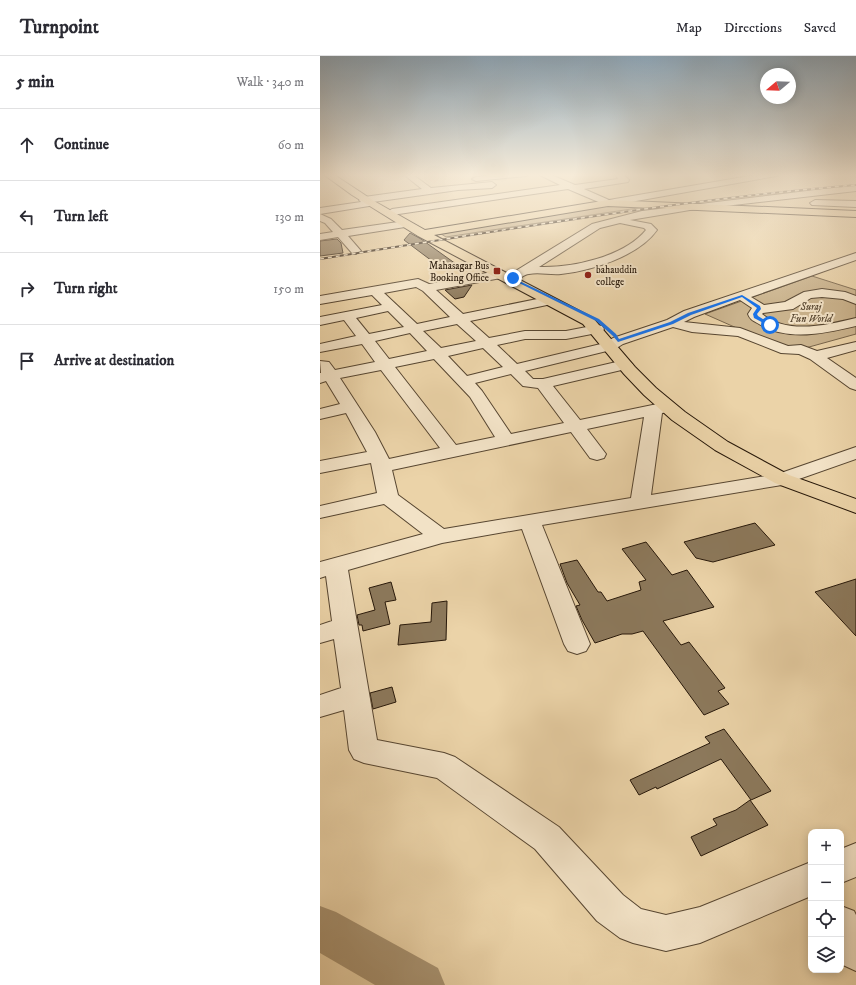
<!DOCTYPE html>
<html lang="en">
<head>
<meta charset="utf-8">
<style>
  body { margin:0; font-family:"IM FELL DW Pica",serif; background:#f2f2f3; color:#2b2b33 }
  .controls { position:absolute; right:12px; bottom:12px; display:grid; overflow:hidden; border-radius:8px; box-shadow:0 2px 10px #0003 }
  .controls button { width:36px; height:36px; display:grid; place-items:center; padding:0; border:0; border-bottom:1px solid #e1e1e2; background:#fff; color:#2b2b33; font:20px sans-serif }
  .compass { position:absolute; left:440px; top:12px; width:36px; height:36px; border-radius:50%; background:#fff; box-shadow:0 2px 10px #0003; rotate:251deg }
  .stop { position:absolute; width:12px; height:12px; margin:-9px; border:3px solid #1a73e8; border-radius:50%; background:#fff }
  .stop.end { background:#1a73e8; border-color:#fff; box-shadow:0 1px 4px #0008 }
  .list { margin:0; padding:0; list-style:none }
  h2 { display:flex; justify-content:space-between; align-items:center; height:52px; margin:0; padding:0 16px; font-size:17px }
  h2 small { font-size:13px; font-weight:400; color:#7c7c81 }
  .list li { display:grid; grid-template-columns:26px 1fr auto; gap:12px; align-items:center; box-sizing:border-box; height:72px; padding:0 16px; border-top:1px solid #e1e1e2 }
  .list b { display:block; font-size:15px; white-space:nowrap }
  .list em { font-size:13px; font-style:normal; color:#7c7c81 }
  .icon { flex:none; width:22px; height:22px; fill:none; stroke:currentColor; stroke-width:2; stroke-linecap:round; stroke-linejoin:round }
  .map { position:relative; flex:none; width:536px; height:929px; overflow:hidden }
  header { display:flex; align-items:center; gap:24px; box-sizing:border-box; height:56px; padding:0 20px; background:#fff; border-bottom:1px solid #e1e1e2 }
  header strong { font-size:19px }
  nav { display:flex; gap:22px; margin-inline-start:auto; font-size:14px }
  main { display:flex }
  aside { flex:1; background:#fff }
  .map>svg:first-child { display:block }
</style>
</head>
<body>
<header>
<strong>Turnpoint</strong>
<nav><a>Map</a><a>Directions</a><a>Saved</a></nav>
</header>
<main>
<aside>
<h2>5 min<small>Walk · 340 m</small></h2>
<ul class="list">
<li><svg class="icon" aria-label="ahead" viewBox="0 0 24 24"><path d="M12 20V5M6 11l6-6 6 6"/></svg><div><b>Continue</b></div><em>60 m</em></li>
<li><svg class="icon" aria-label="left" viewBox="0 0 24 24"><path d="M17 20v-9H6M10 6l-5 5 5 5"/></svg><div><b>Turn left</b></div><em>130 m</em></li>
<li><svg class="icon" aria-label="right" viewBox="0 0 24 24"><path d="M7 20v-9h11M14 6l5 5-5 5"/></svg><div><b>Turn right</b></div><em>150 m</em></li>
<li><svg class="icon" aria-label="arrive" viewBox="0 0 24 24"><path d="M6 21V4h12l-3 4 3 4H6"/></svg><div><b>Arrive at destination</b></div></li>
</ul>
</aside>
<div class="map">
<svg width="536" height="929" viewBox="0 0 536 929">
  <rect width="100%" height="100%" fill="#ebd3a8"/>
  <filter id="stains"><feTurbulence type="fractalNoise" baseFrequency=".005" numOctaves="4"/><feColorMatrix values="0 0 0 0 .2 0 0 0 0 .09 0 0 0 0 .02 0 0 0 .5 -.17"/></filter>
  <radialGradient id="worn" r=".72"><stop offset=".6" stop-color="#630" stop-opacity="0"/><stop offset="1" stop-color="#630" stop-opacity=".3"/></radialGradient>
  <g fill="#cab38d" stroke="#78654b">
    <path d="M294,149L331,150L126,181L118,176Z"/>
    <path d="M492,220L536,234V278L471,296L385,258Z"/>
  </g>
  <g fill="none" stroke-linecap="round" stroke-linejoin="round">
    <path fill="#a89372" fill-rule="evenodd" d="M0,850L16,856L118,912L125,929H55L0,897Z"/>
  </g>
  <g fill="#8c795c" stroke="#261709">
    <path d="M90,177L101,183L136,208L120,211L84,184Z"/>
    <path d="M17,183L21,187L23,197L0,200V185Z"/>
    <path d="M152,229L144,241L135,243L125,234Z"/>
    <path d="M435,467L455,489L393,506L376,502L364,486Z"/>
    <path d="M326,486L352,519L367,514L394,551L343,565L361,589L369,586L405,632L398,635L409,648L384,659L323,575L312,578H302L275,587L262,564L256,550L260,549L247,527L240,508L257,504L278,536H281L287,545L321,534L319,526L326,524L302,493Z"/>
    <path d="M536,523V580L495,536Z"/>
    <path d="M71,526L76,544L65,546L70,568L43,575L42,569H39L37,559L55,554L49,532Z"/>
    <path d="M127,545L126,584L78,589L80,569L111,566L112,547Z"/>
    <path d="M72,631L76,646L53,653L50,637Z"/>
    <path d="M404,673L451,735L431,744L401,703L337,733L336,731L319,739L310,724L390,687L385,681Z"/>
    <path d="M430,744L448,769L381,800L371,781L397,769L393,763L416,754Z"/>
  </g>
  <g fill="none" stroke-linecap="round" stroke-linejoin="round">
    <g stroke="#574631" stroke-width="2">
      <g id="minor">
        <path d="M83,118H92L111,132L172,126L176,129L172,132L138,134L53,146L52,149L49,150L0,158V152L41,146L39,144L41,142L44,141L102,133Z"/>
        <path d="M182,118H210L206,120L156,125L152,123L156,121Z"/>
        <path d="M218,118H229L255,129L298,123L296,120L297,118H303L309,124L308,126L264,133L289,144L441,118H460L456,120L288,150L248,133L72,159L67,156L72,153L240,129Z"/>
        <path d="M536,129V135L370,154L310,164L331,168L337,174C319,200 271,215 241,218C230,219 219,216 209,218C204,218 199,224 193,226L189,225L187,222L189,219L272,168L322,155ZM300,167L324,172L326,174C304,201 252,212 219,211L280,172Z"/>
        <path d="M495,144L536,145V151L492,149L490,147Z"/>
        <path d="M0,158L11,163L22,174L85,165L90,168L85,171L28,180L41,195L36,198L32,197L18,181L0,184V178L13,176L5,167L0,165Z"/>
        <path d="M536,197V204L431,241L444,249L465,246L484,236L502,233L525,236L536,240V248L523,243L502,241L491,242L473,253L443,257L442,258C467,279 507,269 536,262V270C506,277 468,286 439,268C434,265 430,264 428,258L432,252L420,244L374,261L364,266L420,272L468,290L481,289L497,295L536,286V294L507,302L536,322V334L530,332L490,303L479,298L461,297L418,280L372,276L353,271L303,288L295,293L205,315L213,323H223L305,304L310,306L313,309L310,312L233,330L260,364L347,346L353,347L355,351L353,355L342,357L331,439L458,418L536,391V403L462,429L222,469L270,588L266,595L257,598L248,595L244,588L202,473L122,487L28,514L57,684L124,697L135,701L239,771L303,839L321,853L346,859L380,851L491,806V840L380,887L346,895L313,887L300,882L277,865L215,793L117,722L44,707L34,703L29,694L24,654L0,661V639L21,632L14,583L0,587V569L12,565L6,520L0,522V506L103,478L64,448L0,462V450L57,437L51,407L0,417V405L47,396L26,357L0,363V353L20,348L6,325L0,327V317H1L0,305L9,306L15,314L55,306L42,288L0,296V288L36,280L24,264L0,269V261L62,249L52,239L0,248V240L98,223L109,228L177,215L181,216L183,219L181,222L116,234L143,258L227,241L232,242L233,245L232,248L227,249L150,265L169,282L205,275H246L277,269L282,270L284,273L282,276L246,283H205L177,289L197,308L285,287L293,282L347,264L364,255ZM96,231L103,235L130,261L97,268L64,237ZM68,255L84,271L49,278L36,262ZM137,268L156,285L121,292L103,275ZM90,277L107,295L69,303L55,285ZM163,292L183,311L147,320L128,300ZM114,303L150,341L175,381L136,389L75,311ZM61,314L120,392L69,403L55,376L20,322ZM191,318L203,330L218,332L244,367L191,378L162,335L155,327ZM324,361L311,442L124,473L78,439L72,414L251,376L270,402L277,404L284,402L286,398L267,373Z"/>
        <path d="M536,787V821L521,827V793Z"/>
        <path d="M521,850L534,855L536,859V915L523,909L521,905Z"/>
      </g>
    </g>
    <g stroke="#261709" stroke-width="2">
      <path id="major" d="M3,118H13L54,145L105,174L288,144L536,155V161L288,150L114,179L273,262L315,311L336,332L365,356L408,386L469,419L536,443V457L455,427L395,394L352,364L324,339L304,318L263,268L98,180L32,139Z"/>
    </g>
    <use href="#minor" fill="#f2e2c6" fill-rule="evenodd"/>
    <use href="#major" fill="#ebd3a8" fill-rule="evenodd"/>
    <g stroke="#261709" stroke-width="2">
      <path id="rail" d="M0,203C178,175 356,144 536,129"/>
    </g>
    <use href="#rail" stroke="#f2e2c6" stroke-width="1.5" stroke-dasharray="4" stroke-linecap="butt"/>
  </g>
  <linearGradient id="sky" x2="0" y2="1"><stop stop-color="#8ea7b9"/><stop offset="0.48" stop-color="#f6ebd8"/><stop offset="1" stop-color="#f6ebd8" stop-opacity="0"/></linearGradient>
  <rect width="536" height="248" fill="url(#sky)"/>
  <path fill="#1a73e8" d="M191,221L279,263L296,278L299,283L350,266L368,257L422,239L440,250L441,253L437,258L438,260L452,269L449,270L434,262L433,258L437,252L422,241L371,259L353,268L298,286L293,280L276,265L191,223Z"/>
  <g fill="#8f2418" stroke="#f2e2c6" stroke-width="1.5">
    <rect x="173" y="211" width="8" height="8" rx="2"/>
    <circle cx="268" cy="219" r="4"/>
  </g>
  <g text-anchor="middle" stroke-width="4" stroke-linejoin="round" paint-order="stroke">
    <g font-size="10" fill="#261709" stroke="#f2e2c6" text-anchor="end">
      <text x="169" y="213">Mahasagar Bus<tspan x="169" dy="12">Booking Office</tspan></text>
      <text x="276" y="217" text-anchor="start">bahauddin<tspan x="276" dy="12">college</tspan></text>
    </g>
    <g font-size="10" font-style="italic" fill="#574631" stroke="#f2e2c6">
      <text x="491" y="254">Suraj<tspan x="491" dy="12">Fun World</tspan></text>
    </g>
  </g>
  <rect width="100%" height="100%" filter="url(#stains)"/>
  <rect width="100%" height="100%" fill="url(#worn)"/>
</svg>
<div class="controls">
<button>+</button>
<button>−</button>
<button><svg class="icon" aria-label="locate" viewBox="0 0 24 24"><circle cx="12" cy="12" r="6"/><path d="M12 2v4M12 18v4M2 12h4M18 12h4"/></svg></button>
<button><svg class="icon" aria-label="layers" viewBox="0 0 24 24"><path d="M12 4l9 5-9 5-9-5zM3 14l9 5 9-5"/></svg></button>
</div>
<svg class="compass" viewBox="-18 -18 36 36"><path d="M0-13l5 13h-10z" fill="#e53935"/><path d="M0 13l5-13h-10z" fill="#7c7c81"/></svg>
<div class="stop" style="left:450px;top:269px"></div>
<div class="stop end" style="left:193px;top:222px"></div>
</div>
</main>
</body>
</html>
